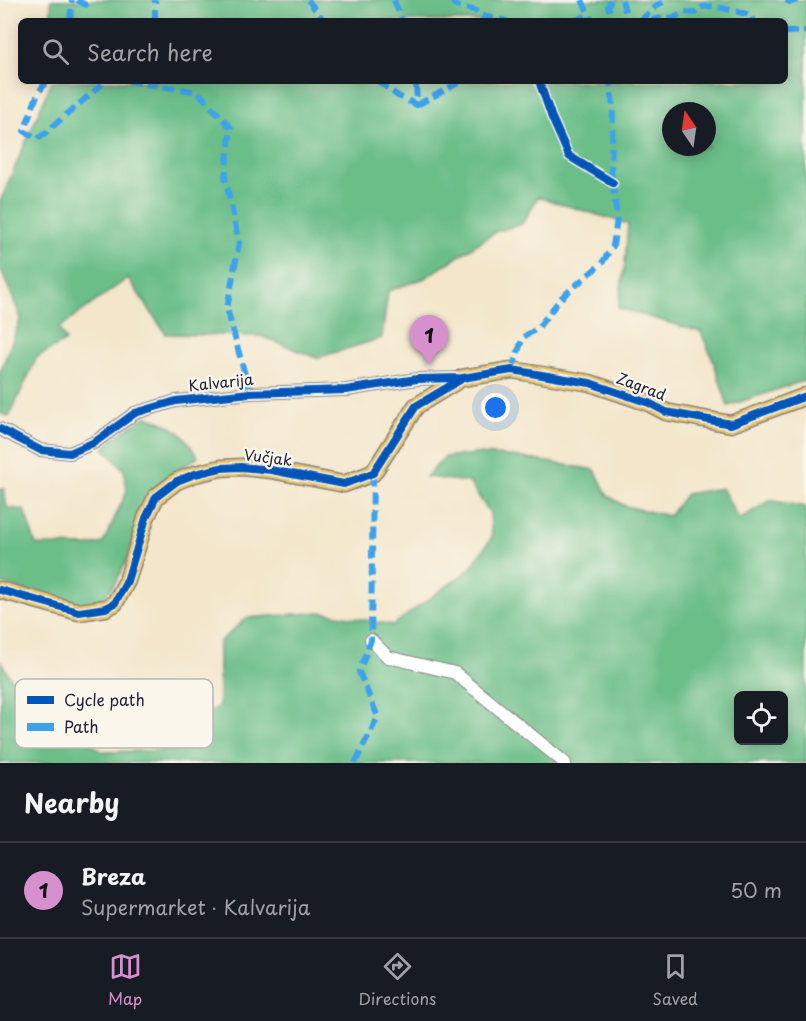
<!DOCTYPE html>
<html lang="en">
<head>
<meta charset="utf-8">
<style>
  body { margin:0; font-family:"Playpen Sans",sans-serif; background:#20242c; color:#f1f3f6 }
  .controls { position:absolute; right:18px; bottom:18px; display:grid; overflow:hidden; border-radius:9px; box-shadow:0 3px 15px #0003 }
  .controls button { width:54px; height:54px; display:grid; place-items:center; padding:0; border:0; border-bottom:2px solid #363941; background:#171b24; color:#f1f3f6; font:30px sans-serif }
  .compass { position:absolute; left:662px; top:102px; width:54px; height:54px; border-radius:50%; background:#171b24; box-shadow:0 3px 15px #0003; rotate:347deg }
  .you { position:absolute; left:496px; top:408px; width:21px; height:21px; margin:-15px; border:4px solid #fff; border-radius:50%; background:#1a73e8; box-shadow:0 0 0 9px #1a73e833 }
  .badge { display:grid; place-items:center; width:39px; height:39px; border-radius:50%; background:#d690ce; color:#111; font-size:20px; font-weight:700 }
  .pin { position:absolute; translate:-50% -50px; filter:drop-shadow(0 2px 3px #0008) }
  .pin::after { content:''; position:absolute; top:32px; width:21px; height:18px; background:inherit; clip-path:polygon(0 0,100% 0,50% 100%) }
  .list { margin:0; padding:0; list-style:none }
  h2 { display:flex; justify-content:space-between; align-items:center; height:78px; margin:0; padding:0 24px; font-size:26px }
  h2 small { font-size:20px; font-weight:400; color:#9ea1a6 }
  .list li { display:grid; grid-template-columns:39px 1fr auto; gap:18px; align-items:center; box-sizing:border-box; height:96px; padding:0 24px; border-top:2px solid #363941 }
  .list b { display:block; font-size:22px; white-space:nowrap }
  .list p { margin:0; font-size:20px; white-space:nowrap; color:#9ea1a6 }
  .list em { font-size:20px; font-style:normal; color:#9ea1a6 }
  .icon { flex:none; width:33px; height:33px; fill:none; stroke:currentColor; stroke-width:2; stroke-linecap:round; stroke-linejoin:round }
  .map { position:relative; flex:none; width:806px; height:763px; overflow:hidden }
  .search { position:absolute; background:#171b24; box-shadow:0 3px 15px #0003; left:18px; right:18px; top:18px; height:66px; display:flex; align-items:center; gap:15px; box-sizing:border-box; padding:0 21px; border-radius:9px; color:#9ea1a6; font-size:22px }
  .sheet { height:174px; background:#171b24 }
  nav { display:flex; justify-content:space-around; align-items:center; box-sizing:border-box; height:84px; border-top:2px solid #363941; background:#171b24; font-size:16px; color:#9ea1a6 }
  nav a { display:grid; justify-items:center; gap:3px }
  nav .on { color:#d690ce }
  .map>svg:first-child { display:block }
</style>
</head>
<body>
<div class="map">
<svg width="806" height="763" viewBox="0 0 806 763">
  <rect width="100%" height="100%" fill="#fbf7ec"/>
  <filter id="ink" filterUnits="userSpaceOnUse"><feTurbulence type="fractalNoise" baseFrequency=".0167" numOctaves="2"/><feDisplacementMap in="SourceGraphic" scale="12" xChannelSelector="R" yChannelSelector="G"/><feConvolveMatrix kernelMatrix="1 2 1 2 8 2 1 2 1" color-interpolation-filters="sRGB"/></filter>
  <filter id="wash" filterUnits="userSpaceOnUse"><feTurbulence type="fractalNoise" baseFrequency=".008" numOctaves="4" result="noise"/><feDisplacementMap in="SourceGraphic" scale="24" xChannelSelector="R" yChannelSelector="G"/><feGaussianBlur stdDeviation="1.35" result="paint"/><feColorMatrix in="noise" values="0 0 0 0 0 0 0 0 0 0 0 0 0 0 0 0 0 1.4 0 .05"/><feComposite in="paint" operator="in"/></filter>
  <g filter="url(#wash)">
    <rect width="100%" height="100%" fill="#f3e6cb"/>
    <g fill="#6cbe89" stroke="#477062" stroke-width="1.5" fill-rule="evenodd">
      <path d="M51,0H806V380L728,406L713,360L701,332L618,308L625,263L628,224L538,197L522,224L497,231L425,278L388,291L382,338L317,358L261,336L166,334L128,278L59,328L66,341L37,357L9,417L0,413V373L21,318L0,267V202L52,81H785V21H51ZM671,111H707V147H671Z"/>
      <path d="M147,416C174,426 184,432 198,457C182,469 162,477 151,495C134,525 127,593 90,604C74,608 18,588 0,583V489H4L7,508L24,510L36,545L89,546L103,543L127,491L124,470L104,448L116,436Z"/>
      <path d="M476,454L511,456L595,470L608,496L625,506L669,516L686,494L722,488L739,520L770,500L806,507V763H0L1,662L15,685L39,707L103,752L174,750L176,718L213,710L219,705V642L247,618L322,612L393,625L470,569L492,537L490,513L469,482L426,477L445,457ZM738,696H784V740H738Z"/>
    </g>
  </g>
  <g filter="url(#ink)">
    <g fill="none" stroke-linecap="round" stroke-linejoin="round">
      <g stroke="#8a8483" stroke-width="14">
        <g id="minor">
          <path d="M0,429L40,450L70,453L95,442L135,413L176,401L250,393L346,390L417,379L461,378"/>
          <path d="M371,640L388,657L455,673L565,763"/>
        </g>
      </g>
      <g stroke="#8a8483" stroke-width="19">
        <path id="major" d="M0,590L79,612L106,608L115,603L127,581L146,518L156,497L177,481L195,474L221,468L241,467L271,470L344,484L373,473L416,406L462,378L512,370L590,383L649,403L666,412L731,424L806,396"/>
      </g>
      <use href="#minor" stroke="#fff" stroke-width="12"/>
      <use href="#major" stroke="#ebc669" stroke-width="16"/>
      <g stroke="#3ea2ec" stroke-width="6" stroke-dasharray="12 6" stroke-linecap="butt">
        <path d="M77,0L86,5L90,0"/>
        <path d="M308,0L324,21"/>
        <path d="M394,0L402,21"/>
        <path d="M452,0L455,6L474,10L482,16L507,21"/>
        <path d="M582,0L592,21"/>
        <path d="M611,0L608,6L613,21"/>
        <path d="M622,0L626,15L624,21"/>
        <path d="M786,0L790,2L801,0"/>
        <path d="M70,21L72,0"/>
        <path d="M155,21V0"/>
        <path d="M575,21L589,14"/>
        <path d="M640,21L659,4L668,0"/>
        <path d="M651,21C662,14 670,23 684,12L696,13L703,7L714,6L751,15L753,21"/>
        <path d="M785,32L806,31"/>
        <path d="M47,81L38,93L24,131L38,139L106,81"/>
        <path d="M128,81L198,92L231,128L225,177L239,243L227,309L250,393"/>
        <path d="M378,81L398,96L417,105L416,81"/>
        <path d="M417,105L462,81"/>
        <path d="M512,370L523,337L537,329L561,298L602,263L613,246L617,219L611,169L613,108L610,81"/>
        <path d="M355,763L378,717L359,672L371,640L373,473"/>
      </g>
      <g stroke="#fbf7ec" stroke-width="11">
        <g id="cycleway">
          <path d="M539,81L552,118L569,156L613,183"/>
          <path d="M0,429L40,450L70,453L95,442L135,413L176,401L250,393L346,390L417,379L462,378L512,370L590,383L649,403L666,412L731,424L806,396"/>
          <path d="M0,590L79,612L106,608L115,603L127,581L146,518L156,497L177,481L195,474L221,468L241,467L271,470L344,484L373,473L416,406L460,380"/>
        </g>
      </g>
      <use href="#cycleway" stroke="#0057b8" stroke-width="8"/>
    </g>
  </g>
  <g text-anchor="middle" stroke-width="4.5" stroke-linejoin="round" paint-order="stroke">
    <g font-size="15" fill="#22223b" stroke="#fbf7ec">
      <text transform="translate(221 383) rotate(-6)" y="5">Kalvarija</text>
      <text transform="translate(641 387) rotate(21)" y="5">Zagrad</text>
      <text transform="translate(268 458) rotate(7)" y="5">Vučjak</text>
    </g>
  </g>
  <rect x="15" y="679" width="198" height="69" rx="9" fill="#fbf7ec" stroke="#bab7b7" stroke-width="1.5"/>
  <rect x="27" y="696" width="27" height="8" fill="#0057b8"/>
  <rect x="27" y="723" width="27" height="8" fill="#3ea2ec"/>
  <g font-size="16" fill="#22223b">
    <text x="64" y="706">Cycle path</text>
    <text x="64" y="733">Path</text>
  </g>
</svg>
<div class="controls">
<button><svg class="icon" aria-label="locate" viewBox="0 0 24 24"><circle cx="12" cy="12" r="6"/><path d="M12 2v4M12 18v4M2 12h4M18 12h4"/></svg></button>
</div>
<svg class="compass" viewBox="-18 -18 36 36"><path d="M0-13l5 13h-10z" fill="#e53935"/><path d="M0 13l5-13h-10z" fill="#9ea1a6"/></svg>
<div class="you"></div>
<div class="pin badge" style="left:429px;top:365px">1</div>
<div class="search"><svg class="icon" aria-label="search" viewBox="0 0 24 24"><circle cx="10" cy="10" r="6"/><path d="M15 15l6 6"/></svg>Search here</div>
</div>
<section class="sheet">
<h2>Nearby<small></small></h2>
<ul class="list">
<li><span class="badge">1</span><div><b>Breza</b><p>Supermarket · Kalvarija</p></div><em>50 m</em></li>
</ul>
</section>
<nav>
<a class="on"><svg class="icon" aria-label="map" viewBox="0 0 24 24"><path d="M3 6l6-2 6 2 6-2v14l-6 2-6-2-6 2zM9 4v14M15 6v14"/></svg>Map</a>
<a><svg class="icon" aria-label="directions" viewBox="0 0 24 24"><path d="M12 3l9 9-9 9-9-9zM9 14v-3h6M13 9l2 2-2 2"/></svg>Directions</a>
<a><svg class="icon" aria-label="saved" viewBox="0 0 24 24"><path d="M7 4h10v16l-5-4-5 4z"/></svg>Saved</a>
</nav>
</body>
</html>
